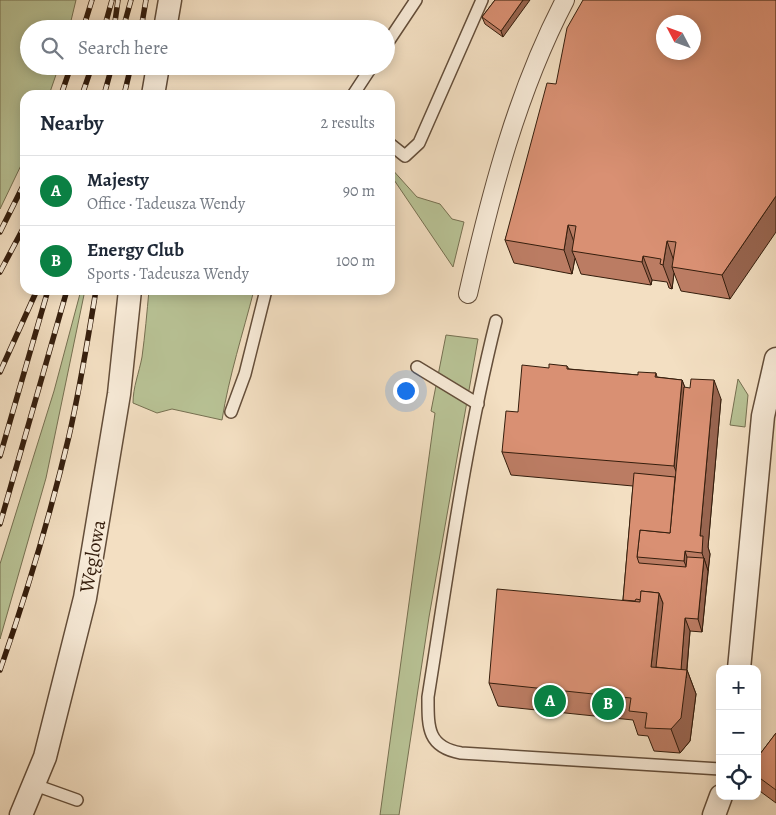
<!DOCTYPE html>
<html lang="en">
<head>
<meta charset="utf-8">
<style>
  body { margin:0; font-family:Alegreya,serif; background:#f2f2f3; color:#1f2937 }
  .controls { position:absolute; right:15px; bottom:15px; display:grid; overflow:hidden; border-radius:10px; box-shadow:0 2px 12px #0003 }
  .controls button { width:45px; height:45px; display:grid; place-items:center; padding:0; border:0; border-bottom:1px solid #e0e1e3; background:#fff; color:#1f2937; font:25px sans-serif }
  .compass { position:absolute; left:656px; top:15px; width:45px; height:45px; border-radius:50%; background:#fff; box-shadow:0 2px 12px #0003; rotate:311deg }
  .you { position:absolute; left:405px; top:390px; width:18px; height:18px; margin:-12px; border:4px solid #fff; border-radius:50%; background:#1a73e8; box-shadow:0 0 0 8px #1a73e833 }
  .badge { display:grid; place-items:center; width:32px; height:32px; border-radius:50%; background:#0b8043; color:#fff; font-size:16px; font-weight:700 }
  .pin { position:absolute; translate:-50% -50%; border:2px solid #fff; box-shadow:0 1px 5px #0006 }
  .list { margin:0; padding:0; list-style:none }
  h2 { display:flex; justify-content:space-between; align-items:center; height:65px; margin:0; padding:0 20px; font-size:21px }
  h2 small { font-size:16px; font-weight:400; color:#747a83 }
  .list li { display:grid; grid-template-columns:32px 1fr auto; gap:15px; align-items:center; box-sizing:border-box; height:70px; padding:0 20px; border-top:1px solid #e0e1e3 }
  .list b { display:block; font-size:19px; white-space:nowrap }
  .list p { margin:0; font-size:16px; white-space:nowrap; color:#747a83 }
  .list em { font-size:16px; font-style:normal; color:#747a83 }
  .icon { flex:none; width:28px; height:28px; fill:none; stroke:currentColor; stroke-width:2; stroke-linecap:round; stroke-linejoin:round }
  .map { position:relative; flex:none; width:776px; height:815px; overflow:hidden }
  .search { position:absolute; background:#fff; box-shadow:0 2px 12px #0003; left:20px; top:20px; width:375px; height:55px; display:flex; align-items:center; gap:12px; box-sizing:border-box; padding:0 18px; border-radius:28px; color:#747a83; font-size:19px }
  .panel { position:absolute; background:#fff; box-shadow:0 2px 12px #0003; left:20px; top:90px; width:375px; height:205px; border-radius:15px }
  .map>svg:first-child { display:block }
</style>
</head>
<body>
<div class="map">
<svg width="776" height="815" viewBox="0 0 776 815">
  <rect width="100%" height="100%" fill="#f3dfc2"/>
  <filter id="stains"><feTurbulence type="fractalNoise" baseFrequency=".004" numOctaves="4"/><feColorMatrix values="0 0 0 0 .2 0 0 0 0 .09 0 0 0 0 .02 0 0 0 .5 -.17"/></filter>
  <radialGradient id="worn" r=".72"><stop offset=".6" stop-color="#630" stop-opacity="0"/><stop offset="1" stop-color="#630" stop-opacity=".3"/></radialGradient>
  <g fill="#b8c295" stroke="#767051">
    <path d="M0,0H76L69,29H29V66H59L49,95H25V157L0,209Z"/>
    <path d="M390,167L417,197L440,204L452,219L464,222L453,267L390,174Z"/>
    <path d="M81,290H85L46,478L0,639V564L54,391Z"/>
    <path d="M149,290H254C243,333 229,376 222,420L172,409L157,413L133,403C133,387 139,373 142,357C145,335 147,312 149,290Z"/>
    <path d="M446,335L478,339L429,617L399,815H380L435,413L431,411Z"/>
    <path d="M738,379L748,395L745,427L730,425Z"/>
  </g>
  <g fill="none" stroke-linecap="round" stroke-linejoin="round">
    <g stroke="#644e3a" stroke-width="14">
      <g id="service">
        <path d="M386,45L416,0"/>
        <path d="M353,95L372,66"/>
        <path d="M390,144L405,156L419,143L482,0"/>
        <path d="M496,321C465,445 448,572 428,697C428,727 427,747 461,753L720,769"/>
        <path d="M417,367L478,404"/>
        <path d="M231,412L245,374L266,290"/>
        <path d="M35,785L77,800"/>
      </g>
    </g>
    <g stroke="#644e3a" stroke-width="20">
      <path id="pedestrian" d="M468,294C491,193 517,92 565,0"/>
    </g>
    <g stroke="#644e3a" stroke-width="25">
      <g id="minor">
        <path d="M165,29L170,0"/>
        <path d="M153,95L158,66"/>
        <path d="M739,669L763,416L776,359"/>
        <path d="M21,815L45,757L85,598L119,394L130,290"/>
        <path d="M714,815L721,796"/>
      </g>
    </g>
    <use href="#service" stroke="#f7ead7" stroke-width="11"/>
    <use href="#pedestrian" stroke="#f7ead7" stroke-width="18"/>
    <use href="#minor" stroke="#f7ead7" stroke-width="22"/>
    <g stroke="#351e0d" stroke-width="5.5">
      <g id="rail">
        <path d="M83,29L92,0"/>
        <path d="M104,29L112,0"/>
        <path d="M114,29L118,0"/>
        <path d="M123,29L131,0"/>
        <path d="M141,29L146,0"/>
        <path d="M61,95L71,66"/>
        <path d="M82,95L92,66"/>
        <path d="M104,95L112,66"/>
        <path d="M124,95L131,66"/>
        <path d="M0,232L25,182"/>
        <path d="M0,272L25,225"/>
        <path d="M0,372L37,290"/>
        <path d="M0,456L48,290"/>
        <path d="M0,524L67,290"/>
        <path d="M0,670C27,593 50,516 69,436C80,388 88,339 96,290"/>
      </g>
    </g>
    <use href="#rail" stroke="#f7ead7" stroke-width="4" stroke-dasharray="11" stroke-linecap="butt"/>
  </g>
  <g fill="#bb7c63" stroke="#351e0d">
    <path d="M495,0L503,37L485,24L482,17Z"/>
    <path d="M776,0L730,299L681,291L674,273L672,289L669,288L667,282L652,280L651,285L581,274L575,258L572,274L514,263L505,240L556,84Z"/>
    <path d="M567,366L569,369L638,375L656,373L657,377L682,380L685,388L721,399L708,547L710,554L702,632L690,631L687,670L696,694L690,741L680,753L654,751L648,736L638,735L633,720L498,706L489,683L623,600L633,486L511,475L502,452L518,412L549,368Z"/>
    <path d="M776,733V803L757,789V758Z"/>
  </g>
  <g fill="#986550" stroke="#351e0d">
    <path d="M523,0H530L503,37L501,31Z"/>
    <path d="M776,196V232L730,299L722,275Z"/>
    <path d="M568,225L576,248L572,251L575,258L572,274L564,250Z"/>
    <path d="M667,241L675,264L672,267L674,273L672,289L663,265Z"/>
    <path d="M643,256L652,280L651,285L642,262Z"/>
    <path d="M682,380L691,403L678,477L674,466Z"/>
    <path d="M714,380L721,399L708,547L710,554L708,571L702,553L700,536Z"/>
    <path d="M685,551L691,570V579L684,561Z"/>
    <path d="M704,558L708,571L702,632L698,619Z"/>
    <path d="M659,593L668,616L661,678L651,667Z"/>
    <path d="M685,618L690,631L686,678L687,670L696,694L690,741L680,753L671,729L680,680Z"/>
  </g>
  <g fill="#d99073" stroke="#351e0d" fill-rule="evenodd">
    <path d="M495,0H523L501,31L482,17Z"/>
    <path d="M583,0H776V196L722,275L672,267L676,242L667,241L663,265L660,264L661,259L643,256L642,262L572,251L576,226L568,225L564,250L505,240L547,83L556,84L567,28ZM664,22H694V52H664Z"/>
    <path d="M549,364L567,366V369L638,375V372L656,373L655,377L682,380L674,466L502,452L506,411L518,412L522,365L549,368Z"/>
    <path d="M691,379L714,380L700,536H703L702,553L685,551L684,561L637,557L640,530L670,533L684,387L690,388Z"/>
    <path d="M634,473L675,477L670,533L640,530L637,557L639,563L686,567L687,557L704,558L698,619L685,618L681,670L656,667L663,603L659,593L641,591V600L636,599L635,601L623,600Z"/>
    <path d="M497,589L640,602L641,591L659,593L651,667L687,670L681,718L671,729L645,728L647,713L629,711L631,698L489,683Z"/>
    <path d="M776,733V790L757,776V758Z"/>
  </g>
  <g text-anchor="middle" stroke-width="4" stroke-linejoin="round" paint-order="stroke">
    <g font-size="20" fill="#351e0d" stroke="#f7ead7">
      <text transform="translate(92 556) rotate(-80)" y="7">Węglowa</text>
    </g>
  </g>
  <rect width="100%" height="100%" filter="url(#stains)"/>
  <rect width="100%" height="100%" fill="url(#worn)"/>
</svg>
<div class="controls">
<button>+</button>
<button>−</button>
<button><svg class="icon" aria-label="locate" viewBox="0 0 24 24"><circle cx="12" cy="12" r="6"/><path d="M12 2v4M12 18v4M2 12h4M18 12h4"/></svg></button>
</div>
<svg class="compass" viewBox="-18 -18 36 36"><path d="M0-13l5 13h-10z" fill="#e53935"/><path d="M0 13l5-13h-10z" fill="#747a83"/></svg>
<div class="you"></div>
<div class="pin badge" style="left:550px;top:701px">A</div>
<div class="pin badge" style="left:608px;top:704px">B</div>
<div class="search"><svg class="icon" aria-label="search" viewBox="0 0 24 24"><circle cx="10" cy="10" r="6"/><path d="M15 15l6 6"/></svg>Search here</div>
<section class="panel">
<h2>Nearby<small>2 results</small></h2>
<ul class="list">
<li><span class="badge">A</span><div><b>Majesty</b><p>Office · Tadeusza Wendy</p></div><em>90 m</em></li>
<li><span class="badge">B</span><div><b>Energy Club</b><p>Sports · Tadeusza Wendy</p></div><em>100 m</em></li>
</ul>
</section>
</div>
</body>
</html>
